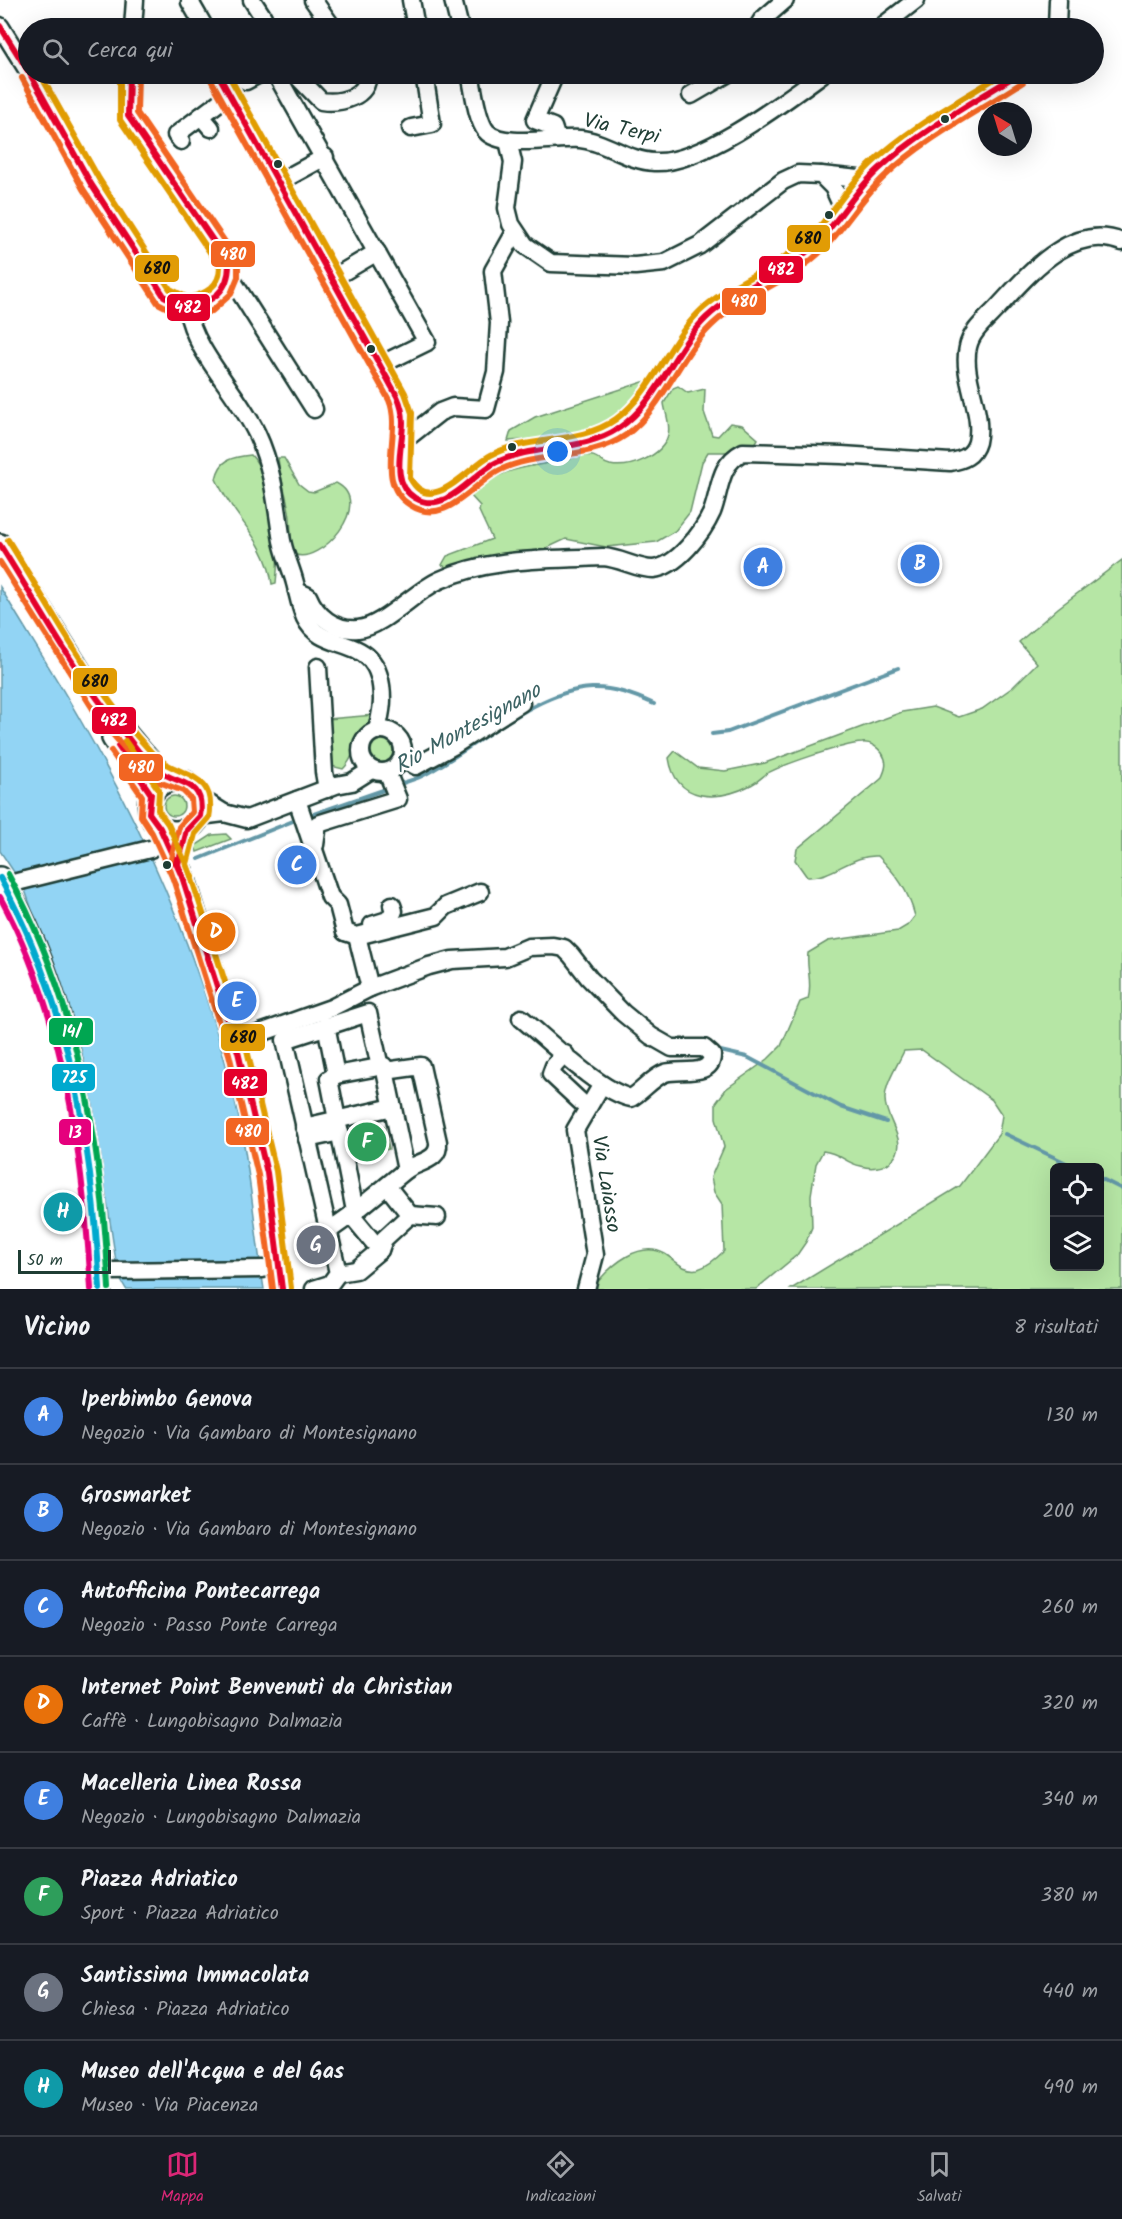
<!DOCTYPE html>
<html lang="it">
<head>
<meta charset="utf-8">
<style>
  body { margin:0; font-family:Kalam,sans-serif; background:#242831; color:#f1f3f6 }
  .controls { position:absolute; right:18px; bottom:18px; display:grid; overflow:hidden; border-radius:9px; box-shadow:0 6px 24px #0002 }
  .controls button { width:54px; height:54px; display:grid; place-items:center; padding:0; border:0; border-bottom:2px solid #363941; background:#171b24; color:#f1f3f6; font:30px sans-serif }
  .compass { position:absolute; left:978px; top:102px; width:54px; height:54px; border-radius:50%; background:#171b24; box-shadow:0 6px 24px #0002; rotate:322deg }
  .scale { position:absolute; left:18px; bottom:15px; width:93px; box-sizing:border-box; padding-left:6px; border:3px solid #1f3d34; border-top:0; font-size:16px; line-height:21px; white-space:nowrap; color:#1f3d34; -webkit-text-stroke:4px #fff; paint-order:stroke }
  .you { position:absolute; left:558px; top:452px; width:21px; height:21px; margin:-15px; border:4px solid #fff; border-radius:50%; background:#1a73e8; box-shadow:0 0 0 9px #1a73e833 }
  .badge { display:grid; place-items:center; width:39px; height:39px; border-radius:50%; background:#db2777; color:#fff; font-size:20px; font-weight:700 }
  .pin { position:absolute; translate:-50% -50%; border:3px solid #fff; box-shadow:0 2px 6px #0006 }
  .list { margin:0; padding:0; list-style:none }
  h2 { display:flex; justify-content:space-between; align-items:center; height:78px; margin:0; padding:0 24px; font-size:26px }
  h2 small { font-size:20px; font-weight:400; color:#9ea1a6 }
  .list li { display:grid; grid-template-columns:39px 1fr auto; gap:18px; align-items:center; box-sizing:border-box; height:96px; padding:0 24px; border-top:2px solid #363941 }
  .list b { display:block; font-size:22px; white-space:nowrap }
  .list p { margin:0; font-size:20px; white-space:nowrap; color:#9ea1a6 }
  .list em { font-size:20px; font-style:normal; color:#9ea1a6 }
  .icon { flex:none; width:33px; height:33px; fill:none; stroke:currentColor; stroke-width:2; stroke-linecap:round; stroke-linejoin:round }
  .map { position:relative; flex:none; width:1122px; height:1289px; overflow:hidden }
  .search { position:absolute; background:#171b24; box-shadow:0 6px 24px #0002; left:18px; right:18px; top:18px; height:66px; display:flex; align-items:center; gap:15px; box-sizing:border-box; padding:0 21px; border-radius:33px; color:#9ea1a6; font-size:22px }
  .sheet { height:846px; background:#171b24 }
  nav { display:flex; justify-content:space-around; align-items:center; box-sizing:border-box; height:84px; border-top:2px solid #363941; background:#171b24; font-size:16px; color:#9ea1a6 }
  nav a { display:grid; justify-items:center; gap:3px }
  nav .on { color:#db2777 }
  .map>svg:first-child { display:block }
</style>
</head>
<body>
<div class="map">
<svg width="1122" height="1289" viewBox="0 0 1122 1289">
  <rect width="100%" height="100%" fill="#fff"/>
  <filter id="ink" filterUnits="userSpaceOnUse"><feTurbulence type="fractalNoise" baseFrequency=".0167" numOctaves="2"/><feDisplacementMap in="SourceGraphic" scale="12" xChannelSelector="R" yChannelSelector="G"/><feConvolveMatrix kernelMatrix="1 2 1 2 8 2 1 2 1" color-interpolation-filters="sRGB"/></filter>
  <g filter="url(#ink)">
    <g fill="#b6e6a5" stroke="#6a926c" stroke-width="1.5" fill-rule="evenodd">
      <path d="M649,380L639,396L620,415L597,429L573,437L508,441L511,431L535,417Z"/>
      <path d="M678,386L688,393L705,389L704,412L712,435L718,436L730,423L742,425L758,439L755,444L730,452H708L702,462L690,512L675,531L656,542L606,547L566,539L532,555L477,557L450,569L442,565L447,556L492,539L479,511L480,506L470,495C507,461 537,469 581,456C599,453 598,462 610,465C630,469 663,456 668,435C671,424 665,413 664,403L673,388Z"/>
      <path d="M251,455C276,482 280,549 276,583L272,584C267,540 233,518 216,479C220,459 232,457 251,455Z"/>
      <path d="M278,458H284L299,484L308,491L314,492L336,483C376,503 319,567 294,554C289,539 292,525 289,511C286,493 280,477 278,458Z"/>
      <path d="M1122,560V1289H791L960,1186L999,1134L1002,1115L992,1100L922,1050L904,1051C897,1066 886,1082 885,1098C884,1121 912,1142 891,1161C884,1168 870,1169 861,1166C845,1163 841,1153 823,1151L816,1164L811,1195L812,1227L806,1242L797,1255L756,1289H597L596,1284C612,1264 640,1240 665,1254C675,1260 684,1272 698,1269C708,1266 717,1258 724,1251L722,1204L714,1192L711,1177L724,1147L716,1118V1103L726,1089L768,1059L781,1046L800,1002L808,999C813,983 806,969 808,953L828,941L898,931L908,925L915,916C908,890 897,875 878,856C851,854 834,878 807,877L795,860L797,849L881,779C886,769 888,762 882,753C877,747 870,742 862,743C843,744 784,764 766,774C761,778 757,782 751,785C718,802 676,803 669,758L675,751L698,768L725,771L765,763L902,712L933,707L959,717L982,709L1013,687L1037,663L1019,642L1058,608ZM1054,1168H1100V1266H1054Z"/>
      <path d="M374,715L373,724C352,738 358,755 343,769L331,766L328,719Z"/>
      <circle cx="382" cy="751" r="11"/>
      <circle cx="174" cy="806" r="10"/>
      <path d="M226,834L231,839L197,852L195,846L212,835Z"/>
      <path d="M384,1126L389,1149L350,1158L345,1135Z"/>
    </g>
    <path fill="#92d4f4" stroke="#6498a7" stroke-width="1.5" d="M0,587C27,632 56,677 82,723C153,847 210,983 240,1123C251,1177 255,1234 264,1289H126L118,1275L92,1101L64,1003L24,887L0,851Z"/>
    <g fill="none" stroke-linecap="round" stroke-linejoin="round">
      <g stroke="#6498a7" stroke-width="4">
        <path d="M712,734L728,732L898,668"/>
        <path d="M396,785C405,782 414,780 422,776C472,751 535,690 592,688C613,687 635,695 654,704"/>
        <path d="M308,816L389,788"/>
        <path d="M199,859L298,819"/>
        <path d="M716,1050L747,1057L841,1107L886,1122"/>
        <path d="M1005,1134L1077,1168"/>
        <path d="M1100,1178L1122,1189"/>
      </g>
      <g stroke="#1f3d34" stroke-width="21">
        <g id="minor">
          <path d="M192,0L190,2L205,28"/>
          <path d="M252,0L263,17L264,28"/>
          <path d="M313,0L333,28"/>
          <path d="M411,0L416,28"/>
          <path d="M453,0L460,28"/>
          <path d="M0,26L28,71"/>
          <path d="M133,28L135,0"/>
          <path d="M757,28L762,20L785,0"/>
          <path d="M880,28L916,0"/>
          <path d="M1057,28L1058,0"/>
          <path d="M30,74L91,184L164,296L187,308L208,303L223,290L229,275V264L128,116L129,74"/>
          <path d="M218,74L397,396C399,401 402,407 403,413C407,438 386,481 415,498C447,517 471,473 496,462C535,444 581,451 618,429C661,402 670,350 707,317C740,289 784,274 816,244C840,221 855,190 880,168C918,133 975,103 1018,74"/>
          <path d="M276,74L427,342L380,365"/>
          <path d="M295,74L321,101C340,104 370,97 367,74"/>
          <path d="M470,74C474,90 476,118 486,131C501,149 557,137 580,139C605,141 628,161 654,162C701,165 785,101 822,74"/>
          <path d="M555,74L535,120L553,127L557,139"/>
          <path d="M246,81L259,74"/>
          <path d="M691,95L727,74"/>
          <path d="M201,116L211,128"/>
          <path d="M411,128L432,124L424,74"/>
          <path d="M181,141L176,135L230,94"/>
          <path d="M508,141L513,162L507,208L511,224L525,245L551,263L635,266L664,263L700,245L783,181L798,174L821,175L833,187L844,211"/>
          <path d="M821,175L868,180"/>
          <path d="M279,182L325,157"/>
          <path d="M229,275L314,409"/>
          <path d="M333,278L377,252"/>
          <path d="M187,308C195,354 237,391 257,434C272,466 276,500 281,535C283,552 291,567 295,583C298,594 300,607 305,618C324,658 382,628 382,700C382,710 379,721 377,731"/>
          <path d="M402,442L440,412L453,407L486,409L496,372L499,323L493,271L515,232"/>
          <path d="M297,591L308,596C316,616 335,631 358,629C383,627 415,591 440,580C490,557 549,560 603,557C620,558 637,569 653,569C677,567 703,532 712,512C721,489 718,465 743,452L842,455L950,462C963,460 973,456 977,442C984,411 961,378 968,347C971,331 987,319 998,307C1029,274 1071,222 1122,242"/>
          <path d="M318,667L324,772L327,789"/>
          <circle cx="382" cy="751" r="21"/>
          <path d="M402,759L416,766L453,746L521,703"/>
          <path d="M200,798L224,813L247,819L336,785L352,782L371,770"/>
          <path d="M297,800L330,897L338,905L345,932"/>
          <path d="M200,816L224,813"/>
          <path d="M315,845L318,824L398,799L387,772"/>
          <path d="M17,882L150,849"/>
          <path d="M372,925L388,920L394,911L392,905"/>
          <path d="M345,932L357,936L436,916L446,906L480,892"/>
          <path d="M357,936L370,988"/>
          <path d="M326,1025L336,1075L384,1066L406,1170L351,1215"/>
          <path d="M235,1042L331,1008L370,988L429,966L452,960L505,957L529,947L553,946L564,948L571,955L589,978L623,1013L651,1036L672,1048H704L712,1055C712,1078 679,1068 665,1073C653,1077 643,1091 631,1098C599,1091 548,1040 521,1018"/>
          <path d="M565,1054L554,1066L551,1074L581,1102"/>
          <path d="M385,1071L421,1066L438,1142C440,1161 419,1161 406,1170"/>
          <path d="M336,1075L329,1079L355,1211"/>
          <path d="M304,1127L393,1107"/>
          <path d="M307,1139L340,1132"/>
          <path d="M410,1215L437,1217"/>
          <path d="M327,1232L351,1215L380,1250L356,1270L338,1273"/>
          <path d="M380,1250L384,1239L410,1215L387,1186"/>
          <path d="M111,1271L263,1269"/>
          <path d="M314,1289L330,1284L338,1273L285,1040L368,1013L380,1067"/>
          <path d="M586,1289L595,1255L575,1130L598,1091"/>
        </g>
      </g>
      <g stroke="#1f3d34" stroke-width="26">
        <g id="major">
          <path d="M0,545L105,712C130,733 144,763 173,780"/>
          <path d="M113,738L151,794"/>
          <circle cx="175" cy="806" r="26"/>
          <path d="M160,828L182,873L238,1052L267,1173L282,1289"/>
          <path d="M0,878C70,990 95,1159 100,1289"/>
        </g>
      </g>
      <use href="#minor" stroke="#fff" stroke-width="16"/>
      <use href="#major" stroke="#fff" stroke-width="21"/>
      <g stroke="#fff" stroke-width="10">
        <g id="bus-1">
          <path d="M0,26L28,71"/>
          <path d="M30,74L91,184L164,296L187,308C212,302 229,292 229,264L128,116L129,74"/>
          <path d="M218,74L397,396C401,405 403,413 403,422C403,446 389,483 415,498C447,516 472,473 497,462C536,444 583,452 619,428C659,401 672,351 706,318C734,291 774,278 804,254C835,230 851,194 879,169C920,131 971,104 1018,74"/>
          <path d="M0,545C39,606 74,672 120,728C132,742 141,758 156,769C177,786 206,778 200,816L187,830L178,864L238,1052L267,1173L282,1289"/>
          <path d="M118,746L151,794L149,813L160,828L184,881"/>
        </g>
      </g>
      <g stroke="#fff" stroke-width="10">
        <g id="bus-2">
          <path d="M22,78L83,189L158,303L185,317L212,311L231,294L238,277V261L137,113L138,74"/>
          <path d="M210,78L389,400C403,433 373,482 410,505C446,528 471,484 500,470C539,451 589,461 626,435C665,406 677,358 712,325C740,298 780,285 810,261C840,237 857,202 885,176C925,138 977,112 1023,82"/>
          <path d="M0,562L98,717L145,772L159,782L183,791L191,799L192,812L179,827L169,866L229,1054L258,1175L273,1289"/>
          <path d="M111,751L142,796L141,816L152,833L176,885"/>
        </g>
      </g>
      <g stroke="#fff" stroke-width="10">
        <g id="bus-3">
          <path d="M40,74L99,179L170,289L188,298C205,294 220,287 220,267L120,120V74"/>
          <path d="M228,74L405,393L412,413L410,478C431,518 469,466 491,455C529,435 580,445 616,419C653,392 667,344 699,312C728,284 770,271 801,245C829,222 845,188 872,163C910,127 958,102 1002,74"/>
          <path d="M8,540C53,612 94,691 152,753C176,779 218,769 209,818L195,834L187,864L247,1050L276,1171L291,1288"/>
          <path d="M125,741L159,790L158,810L168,824L192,877"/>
        </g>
      </g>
      <g stroke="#fff" stroke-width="10">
        <path id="bus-4" d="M0,878C71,1008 92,1143 100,1289"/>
      </g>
      <g stroke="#fff" stroke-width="10">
        <path id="bus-5" d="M0,897C65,1017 83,1154 91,1289"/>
      </g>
      <g stroke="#fff" stroke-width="10">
        <path id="bus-6" d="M8,874C79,1005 101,1141 109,1288"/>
      </g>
      <use href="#bus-1" stroke="#e4002b" stroke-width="6"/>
      <use href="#bus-2" stroke="#f26522" stroke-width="6"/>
      <use href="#bus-3" stroke="#e19c05" stroke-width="6"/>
      <use href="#bus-4" stroke="#00a9ce" stroke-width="6"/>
      <use href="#bus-5" stroke="#e5007d" stroke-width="6"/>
      <use href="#bus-6" stroke="#00a651" stroke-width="6"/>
    </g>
  </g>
  <g fill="#1f3d34" stroke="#fff" stroke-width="2">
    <circle cx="945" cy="119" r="5"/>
    <circle cx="278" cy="164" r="5"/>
    <circle cx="829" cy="215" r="5"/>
    <circle cx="371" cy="349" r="5"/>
    <circle cx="512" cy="447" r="5"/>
    <circle cx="167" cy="865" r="5"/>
  </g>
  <g text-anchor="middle" stroke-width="5" stroke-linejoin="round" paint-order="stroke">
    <g font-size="21" fill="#1f3d34" stroke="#fff">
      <text transform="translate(622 128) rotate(13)" y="7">Via Terpi</text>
      <text transform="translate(607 1184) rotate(81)" y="7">Via Laiasso</text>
    </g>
    <g font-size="22" font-style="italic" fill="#3c6364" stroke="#fff">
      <text transform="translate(467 727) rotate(-29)" y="8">Rio Montesignano</text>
    </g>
  </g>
  <g stroke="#fff" stroke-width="2">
    <rect x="786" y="224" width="45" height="29" rx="6" fill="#e19c05"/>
    <rect x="210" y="240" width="46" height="28" rx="6" fill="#f26522"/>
    <rect x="134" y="254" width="46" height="29" rx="6" fill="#e19c05"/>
    <rect x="758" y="255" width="46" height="29" rx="6" fill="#e4002b"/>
    <rect x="721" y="287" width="46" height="29" rx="6" fill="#f26522"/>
    <rect x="166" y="293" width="45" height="29" rx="6" fill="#e4002b"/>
    <rect x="72" y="667" width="46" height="28" rx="6" fill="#e19c05"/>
    <rect x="91" y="706" width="46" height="29" rx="6" fill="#e4002b"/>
    <rect x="118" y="753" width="46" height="29" rx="6" fill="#f26522"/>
    <rect x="48" y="1017" width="46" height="29" rx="6" fill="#00a651"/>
    <rect x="220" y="1023" width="46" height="29" rx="6" fill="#e19c05"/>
    <rect x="51" y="1063" width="45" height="29" rx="6" fill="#00a9ce"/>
    <rect x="223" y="1068" width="45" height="29" rx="6" fill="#e4002b"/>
    <rect x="225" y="1117" width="45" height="29" rx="6" fill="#f26522"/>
    <rect x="58" y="1118" width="34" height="28" rx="6" fill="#e5007d"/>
  </g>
  <g font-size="16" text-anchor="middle" font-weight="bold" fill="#fff">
    <text x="233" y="260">480</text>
    <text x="781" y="275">482</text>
    <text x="744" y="307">480</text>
    <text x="188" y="313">482</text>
    <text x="114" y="726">482</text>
    <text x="141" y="773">480</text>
    <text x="71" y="1037">14/</text>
    <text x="74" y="1083">725</text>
    <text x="245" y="1089">482</text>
    <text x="248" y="1137">480</text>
    <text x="75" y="1138">13</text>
  </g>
  <g font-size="16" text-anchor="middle" font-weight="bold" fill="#111">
    <text x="808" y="244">680</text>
    <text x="157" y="274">680</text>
    <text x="95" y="687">680</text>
    <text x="243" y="1043">680</text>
  </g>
</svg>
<div class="controls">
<button><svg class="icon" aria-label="locate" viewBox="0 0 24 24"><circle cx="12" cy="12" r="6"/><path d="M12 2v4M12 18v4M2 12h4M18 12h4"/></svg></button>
<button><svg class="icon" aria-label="layers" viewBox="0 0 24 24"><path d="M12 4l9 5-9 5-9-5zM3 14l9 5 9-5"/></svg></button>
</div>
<svg class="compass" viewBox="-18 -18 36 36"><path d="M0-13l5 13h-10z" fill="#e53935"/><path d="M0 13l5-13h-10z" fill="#9ea1a6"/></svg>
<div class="scale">50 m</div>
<div class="you"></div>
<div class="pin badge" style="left:763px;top:567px;background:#3f7fe0">A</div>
<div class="pin badge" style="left:920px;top:564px;background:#3f7fe0">B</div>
<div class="pin badge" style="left:297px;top:865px;background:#3f7fe0">C</div>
<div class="pin badge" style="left:216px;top:932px;background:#e8710a">D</div>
<div class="pin badge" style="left:237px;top:1001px;background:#3f7fe0">E</div>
<div class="pin badge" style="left:367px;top:1142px;background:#2e9e5b">F</div>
<div class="pin badge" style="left:316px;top:1245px;background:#6b7280">G</div>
<div class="pin badge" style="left:63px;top:1212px;background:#0f9aa8">H</div>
<div class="search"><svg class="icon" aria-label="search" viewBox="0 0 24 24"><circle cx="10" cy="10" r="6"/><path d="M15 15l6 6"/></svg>Cerca qui</div>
</div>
<section class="sheet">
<h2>Vicino<small>8 risultati</small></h2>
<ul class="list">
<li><span class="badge" style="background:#3f7fe0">A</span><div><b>Iperbimbo Genova</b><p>Negozio · Via Gambaro di Montesignano</p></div><em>130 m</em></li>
<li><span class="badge" style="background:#3f7fe0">B</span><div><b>Grosmarket</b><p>Negozio · Via Gambaro di Montesignano</p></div><em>200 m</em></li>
<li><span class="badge" style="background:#3f7fe0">C</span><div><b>Autofficina Pontecarrega</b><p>Negozio · Passo Ponte Carrega</p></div><em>260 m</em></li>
<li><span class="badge" style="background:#e8710a">D</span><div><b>Internet Point Benvenuti da Christian</b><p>Caffè · Lungobisagno Dalmazia</p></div><em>320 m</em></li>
<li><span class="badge" style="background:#3f7fe0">E</span><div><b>Macelleria Linea Rossa</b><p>Negozio · Lungobisagno Dalmazia</p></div><em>340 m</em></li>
<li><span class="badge" style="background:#2e9e5b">F</span><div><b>Piazza Adriatico</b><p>Sport · Piazza Adriatico</p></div><em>380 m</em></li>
<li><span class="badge" style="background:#6b7280">G</span><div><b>Santissima Immacolata</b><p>Chiesa · Piazza Adriatico</p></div><em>440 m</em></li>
<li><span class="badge" style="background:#0f9aa8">H</span><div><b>Museo dell'Acqua e del Gas</b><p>Museo · Via Piacenza</p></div><em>490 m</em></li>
</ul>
</section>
<nav>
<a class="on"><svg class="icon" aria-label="map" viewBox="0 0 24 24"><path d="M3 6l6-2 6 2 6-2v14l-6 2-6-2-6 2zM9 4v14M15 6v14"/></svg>Mappa</a>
<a><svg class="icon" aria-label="directions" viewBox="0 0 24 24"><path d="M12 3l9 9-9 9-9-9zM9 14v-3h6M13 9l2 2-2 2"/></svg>Indicazioni</a>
<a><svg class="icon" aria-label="saved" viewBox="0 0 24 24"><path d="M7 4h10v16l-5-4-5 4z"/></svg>Salvati</a>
</nav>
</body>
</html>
